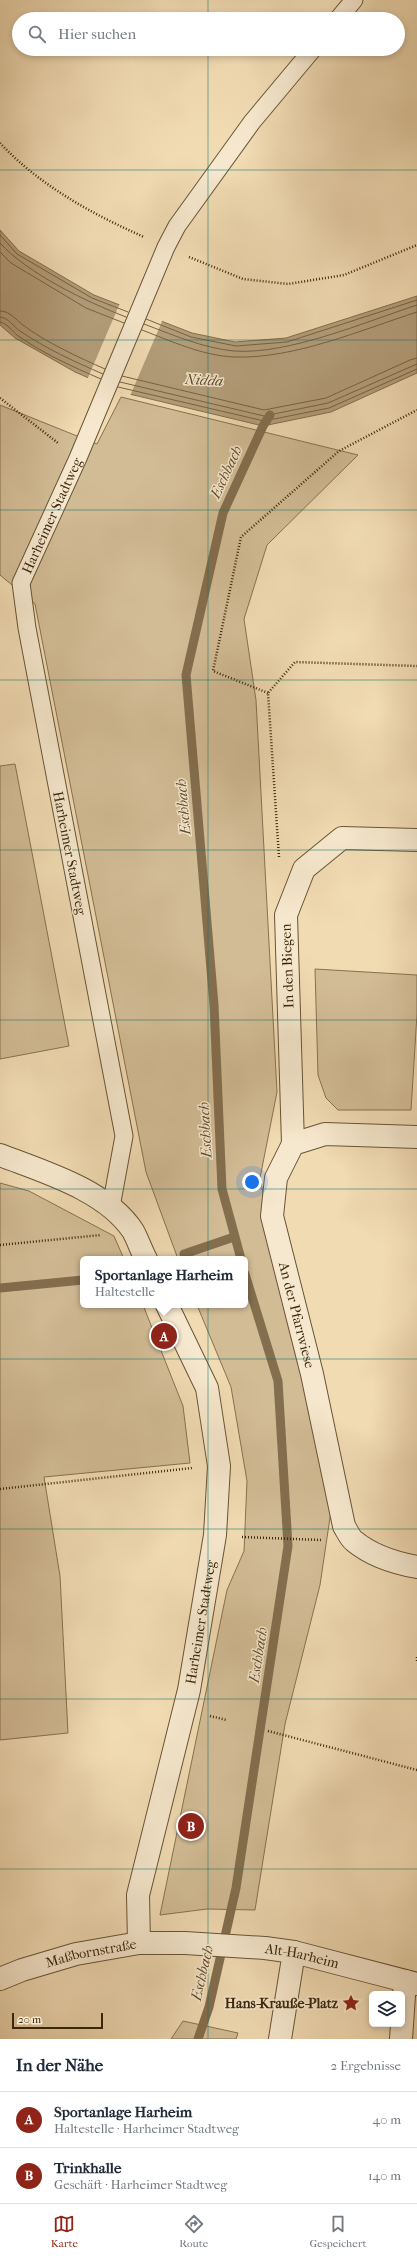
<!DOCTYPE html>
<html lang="de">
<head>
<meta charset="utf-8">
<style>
  body { margin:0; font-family:"IM FELL French Canon",serif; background:#f6f6f7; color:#1f2937 }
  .controls { position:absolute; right:12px; bottom:12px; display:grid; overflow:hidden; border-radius:6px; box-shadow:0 2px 6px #0003 }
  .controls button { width:36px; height:36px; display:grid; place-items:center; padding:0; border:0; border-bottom:1px solid #e0e1e3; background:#fff; color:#1f2937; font:20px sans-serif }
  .scale { position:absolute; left:12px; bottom:10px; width:91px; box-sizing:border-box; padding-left:4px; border:2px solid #3b270b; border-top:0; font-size:11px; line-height:14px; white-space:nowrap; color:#3b270b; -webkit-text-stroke:3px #f6e8ce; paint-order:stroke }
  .you { position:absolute; left:252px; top:1182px; width:14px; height:14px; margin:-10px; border:3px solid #fff; border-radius:50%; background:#1a73e8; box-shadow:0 0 0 6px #1a73e833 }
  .badge { display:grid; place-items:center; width:26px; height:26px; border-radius:50%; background:#8f2418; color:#fff; font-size:13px; font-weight:700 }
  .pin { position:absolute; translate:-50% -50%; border:2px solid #fff; box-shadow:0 1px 4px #0006 }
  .popup { position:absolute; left:80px; top:1256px; width:168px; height:52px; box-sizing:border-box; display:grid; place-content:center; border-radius:6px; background:#fff; filter:drop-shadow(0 1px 3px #0005); font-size:13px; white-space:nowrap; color:#747a83 }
  .popup b { font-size:15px; color:#1f2937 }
  .popup::after { content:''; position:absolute; left:50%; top:100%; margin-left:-8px; border:8px solid transparent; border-top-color:#fff }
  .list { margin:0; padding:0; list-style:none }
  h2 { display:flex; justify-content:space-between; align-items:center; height:52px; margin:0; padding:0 16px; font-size:17px }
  h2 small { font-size:13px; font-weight:400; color:#747a83 }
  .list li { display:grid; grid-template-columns:26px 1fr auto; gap:12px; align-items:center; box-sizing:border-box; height:56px; padding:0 16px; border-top:1px solid #e0e1e3 }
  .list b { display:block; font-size:15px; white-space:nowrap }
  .list p { margin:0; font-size:13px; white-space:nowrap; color:#747a83 }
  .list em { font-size:13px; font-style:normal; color:#747a83 }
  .icon { flex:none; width:22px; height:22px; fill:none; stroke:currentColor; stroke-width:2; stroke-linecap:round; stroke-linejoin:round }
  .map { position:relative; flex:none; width:417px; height:2039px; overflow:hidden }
  .search { position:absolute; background:#fff; box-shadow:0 2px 6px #0003; left:12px; right:12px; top:12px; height:44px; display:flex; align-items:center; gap:10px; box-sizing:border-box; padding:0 14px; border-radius:22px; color:#747a83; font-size:15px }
  .sheet { height:164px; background:#fff }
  nav { display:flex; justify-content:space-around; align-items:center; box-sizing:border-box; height:56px; border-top:1px solid #e0e1e3; background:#fff; font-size:11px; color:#747a83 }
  nav a { display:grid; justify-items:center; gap:2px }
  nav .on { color:#8f2418 }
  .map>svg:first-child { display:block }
</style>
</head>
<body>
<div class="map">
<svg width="417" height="2039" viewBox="0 0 417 2039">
  <rect width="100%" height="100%" fill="#f1dbb3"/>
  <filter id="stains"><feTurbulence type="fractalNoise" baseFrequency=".005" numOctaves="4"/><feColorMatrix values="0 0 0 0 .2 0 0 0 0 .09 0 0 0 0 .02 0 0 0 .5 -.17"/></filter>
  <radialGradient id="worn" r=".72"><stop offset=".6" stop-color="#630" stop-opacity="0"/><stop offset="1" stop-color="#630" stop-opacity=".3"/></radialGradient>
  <g fill="#d2bc96" stroke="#867250">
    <path d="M121,397L358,455L267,545L244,619L256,700L277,1092L260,1178L331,1511L320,1585L285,1724L255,1910L207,1909L160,1915L227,1590L244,1551L247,1481L231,1387L197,1305H245V1259H178L146,1172L35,604L0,575V405L97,444Z"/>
    <path d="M15,764L69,1046L0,1059V766Z"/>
    <path d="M315,969L417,975V1014L411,1110H338L326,1098L318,1075Z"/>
    <path d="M0,1183L29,1191L114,1236L124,1259H83V1305H143L183,1406L190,1463L44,1477L60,1576L68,1733L0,1740Z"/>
    <path d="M183,2021L238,2033L236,2039H171Z"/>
  </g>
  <path fill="#b39e7a" stroke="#836e4e" d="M0,230L19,251L94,295L192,333L235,342L286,338L417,296V373L331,412L263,426L121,392L75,372L15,338L0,325Z"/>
  <path fill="#f1dbb3" d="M120,303L163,319L130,396L87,380Z"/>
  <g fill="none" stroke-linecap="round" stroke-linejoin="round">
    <g stroke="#776242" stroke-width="1">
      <path d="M0,235L17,254L92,298L128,312"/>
      <path d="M0,243C28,274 87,302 126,317"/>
      <path d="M0,252L11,263L86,308L124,323"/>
      <path d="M0,311C10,311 15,319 23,325C45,342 80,358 105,369"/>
      <path d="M0,317C9,318 13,326 20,331C45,348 75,362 103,374"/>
      <path d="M146,319L191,337L236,346L287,342L417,300"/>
      <path d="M0,322C7,323 12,331 17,335C42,353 73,367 101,379"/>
      <path d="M144,324C173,335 203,348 234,351C288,355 365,322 417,305"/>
      <path d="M142,330C171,341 203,356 235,357C294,359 361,330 417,312"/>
      <path d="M122,376L264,410L326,398L410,360L417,358"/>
      <path d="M120,382L264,416L328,403L417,364"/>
      <path d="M118,387L264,421L329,408L417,369"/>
    </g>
    <g stroke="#836e4e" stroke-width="9">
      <path d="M184,1254L234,1237"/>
      <path d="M241,1259L222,1189L214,1005L186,675L223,513L263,426L270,415"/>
      <path d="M0,1288L83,1280"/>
      <path d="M198,2039L209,2007L236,1888L288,1546L278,1381L245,1274"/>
    </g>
    <g stroke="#685435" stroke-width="19">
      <g id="lane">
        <path d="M338,19L354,0"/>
        <path id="s1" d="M111,1207L124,1136L27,628L21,583L78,458L166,247L177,226L252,122L313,49"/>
      </g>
    </g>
    <g stroke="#685435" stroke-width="24">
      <g id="street">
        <path id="s2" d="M417,1137L325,1134L293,1144L276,1178L272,1216L312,1374L344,1526C347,1531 350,1538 354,1541C372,1556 395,1563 417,1567"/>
        <path d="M293,1144L286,915L304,869L342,838L417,840"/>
        <path d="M0,1155C44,1172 106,1190 133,1231C138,1240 141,1250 146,1259"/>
        <path id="s3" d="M139,1943L138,1895L189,1690L215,1535L219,1466L207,1388L167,1305"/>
        <path id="s4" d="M0,1979L22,1970L76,1954L139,1943H185L265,1948L294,1952L417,1984"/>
        <path d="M280,2039L294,1952"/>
        <path d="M401,2039L405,1981"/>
      </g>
    </g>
    <g stroke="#3b270b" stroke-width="2.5" stroke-dasharray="1 2" stroke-linecap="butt">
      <path d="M0,143C39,185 92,214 144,237"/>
      <path d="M189,257L243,279L288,284L344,275L417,245"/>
      <path d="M0,398L58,443"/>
      <path d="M268,693L213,671L241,537L339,451L417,410"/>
      <path d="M279,857L268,693L295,662L417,666"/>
      <path d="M0,1245L101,1235"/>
      <path d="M0,1489L192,1468"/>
      <path d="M242,1537L321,1540"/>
      <path d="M417,1657V1663"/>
      <path d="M210,1716L227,1720"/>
      <path d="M268,1731L417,1770"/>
    </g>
    <use href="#lane" stroke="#f6e8ce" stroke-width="17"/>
    <use href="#street" stroke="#f6e8ce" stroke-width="22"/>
  </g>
  <path fill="none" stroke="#0f766e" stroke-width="1" stroke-opacity="0.55" d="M208,0V19M208,49V2039M0,170H417M0,340H417M0,510H417M0,680H417M0,850H417M0,1020H417M0,1189H417M0,1359H417M0,1529H417M0,1699H417M0,1869H417"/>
  <defs>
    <g id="sight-bare" transform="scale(1.38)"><path d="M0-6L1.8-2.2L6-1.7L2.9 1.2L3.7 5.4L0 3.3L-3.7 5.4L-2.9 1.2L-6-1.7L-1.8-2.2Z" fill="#8f2418" stroke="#f6e8ce" stroke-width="2.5" paint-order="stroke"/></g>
  </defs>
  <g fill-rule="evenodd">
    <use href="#sight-bare" x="351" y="2003"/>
  </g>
  <g text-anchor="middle" stroke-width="3" stroke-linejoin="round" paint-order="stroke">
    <g font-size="14" fill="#3b270b" stroke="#f6e8ce">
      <text dy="5" stroke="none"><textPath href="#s1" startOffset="709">Harheimer Stadtweg</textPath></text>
      <text transform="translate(70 853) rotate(79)" y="5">Harheimer Stadtweg</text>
      <text transform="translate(287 966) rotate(-92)" y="5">In den Biegen</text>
      <text dy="5" stroke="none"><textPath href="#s2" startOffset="304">An der Pfarrwiese</textPath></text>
      <text dy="5" stroke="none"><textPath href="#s3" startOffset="328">Harheimer Stadtweg</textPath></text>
      <text dy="5" stroke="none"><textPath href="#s4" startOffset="95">Maßbornstraße</textPath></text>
      <text dy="5" stroke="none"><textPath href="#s4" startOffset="308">Alt-Harheim</textPath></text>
    </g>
    <g font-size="14" font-weight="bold" fill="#3b270b" stroke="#f6e8ce" text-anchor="end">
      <text x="338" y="2008">Hans-Krauße-Platz</text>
    </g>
    <g font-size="15" font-style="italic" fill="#5f4b2c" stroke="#f6e8ce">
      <text transform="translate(204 380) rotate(3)" y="5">Nidda</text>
      <text transform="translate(226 472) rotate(-65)" y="5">Eschbach</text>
      <text transform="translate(183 807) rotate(-95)" y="5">Eschbach</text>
      <text transform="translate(205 1130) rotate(-93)" y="5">Eschbach</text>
      <text transform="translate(258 1655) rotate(-81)" y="5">Eschbach</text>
      <text transform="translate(202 1973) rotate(-77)" y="5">Eschbach</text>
    </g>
  </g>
  <rect width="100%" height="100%" filter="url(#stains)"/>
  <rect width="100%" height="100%" fill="url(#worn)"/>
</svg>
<div class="controls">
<button><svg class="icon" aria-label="layers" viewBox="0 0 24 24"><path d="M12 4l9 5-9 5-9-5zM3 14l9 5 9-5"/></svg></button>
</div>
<div class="scale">20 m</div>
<div class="you"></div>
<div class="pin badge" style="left:164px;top:1336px">A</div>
<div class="popup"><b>Sportanlage Harheim</b>Haltestelle</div>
<div class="pin badge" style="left:191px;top:1826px">B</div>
<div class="search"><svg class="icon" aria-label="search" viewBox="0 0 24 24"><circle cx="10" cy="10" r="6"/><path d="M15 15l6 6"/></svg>Hier suchen</div>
</div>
<section class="sheet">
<h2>In der Nähe<small>2 Ergebnisse</small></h2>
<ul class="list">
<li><span class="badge">A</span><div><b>Sportanlage Harheim</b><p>Haltestelle · Harheimer Stadtweg</p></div><em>40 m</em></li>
<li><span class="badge">B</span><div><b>Trinkhalle</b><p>Geschäft · Harheimer Stadtweg</p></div><em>140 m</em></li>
</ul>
</section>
<nav>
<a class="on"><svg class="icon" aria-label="map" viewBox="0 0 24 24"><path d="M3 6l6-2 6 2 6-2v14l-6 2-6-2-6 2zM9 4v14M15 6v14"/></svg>Karte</a>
<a><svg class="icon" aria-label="directions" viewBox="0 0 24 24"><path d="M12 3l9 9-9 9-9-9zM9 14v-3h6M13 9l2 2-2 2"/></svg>Route</a>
<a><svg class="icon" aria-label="saved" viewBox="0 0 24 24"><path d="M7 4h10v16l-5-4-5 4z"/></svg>Gespeichert</a>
</nav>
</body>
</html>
